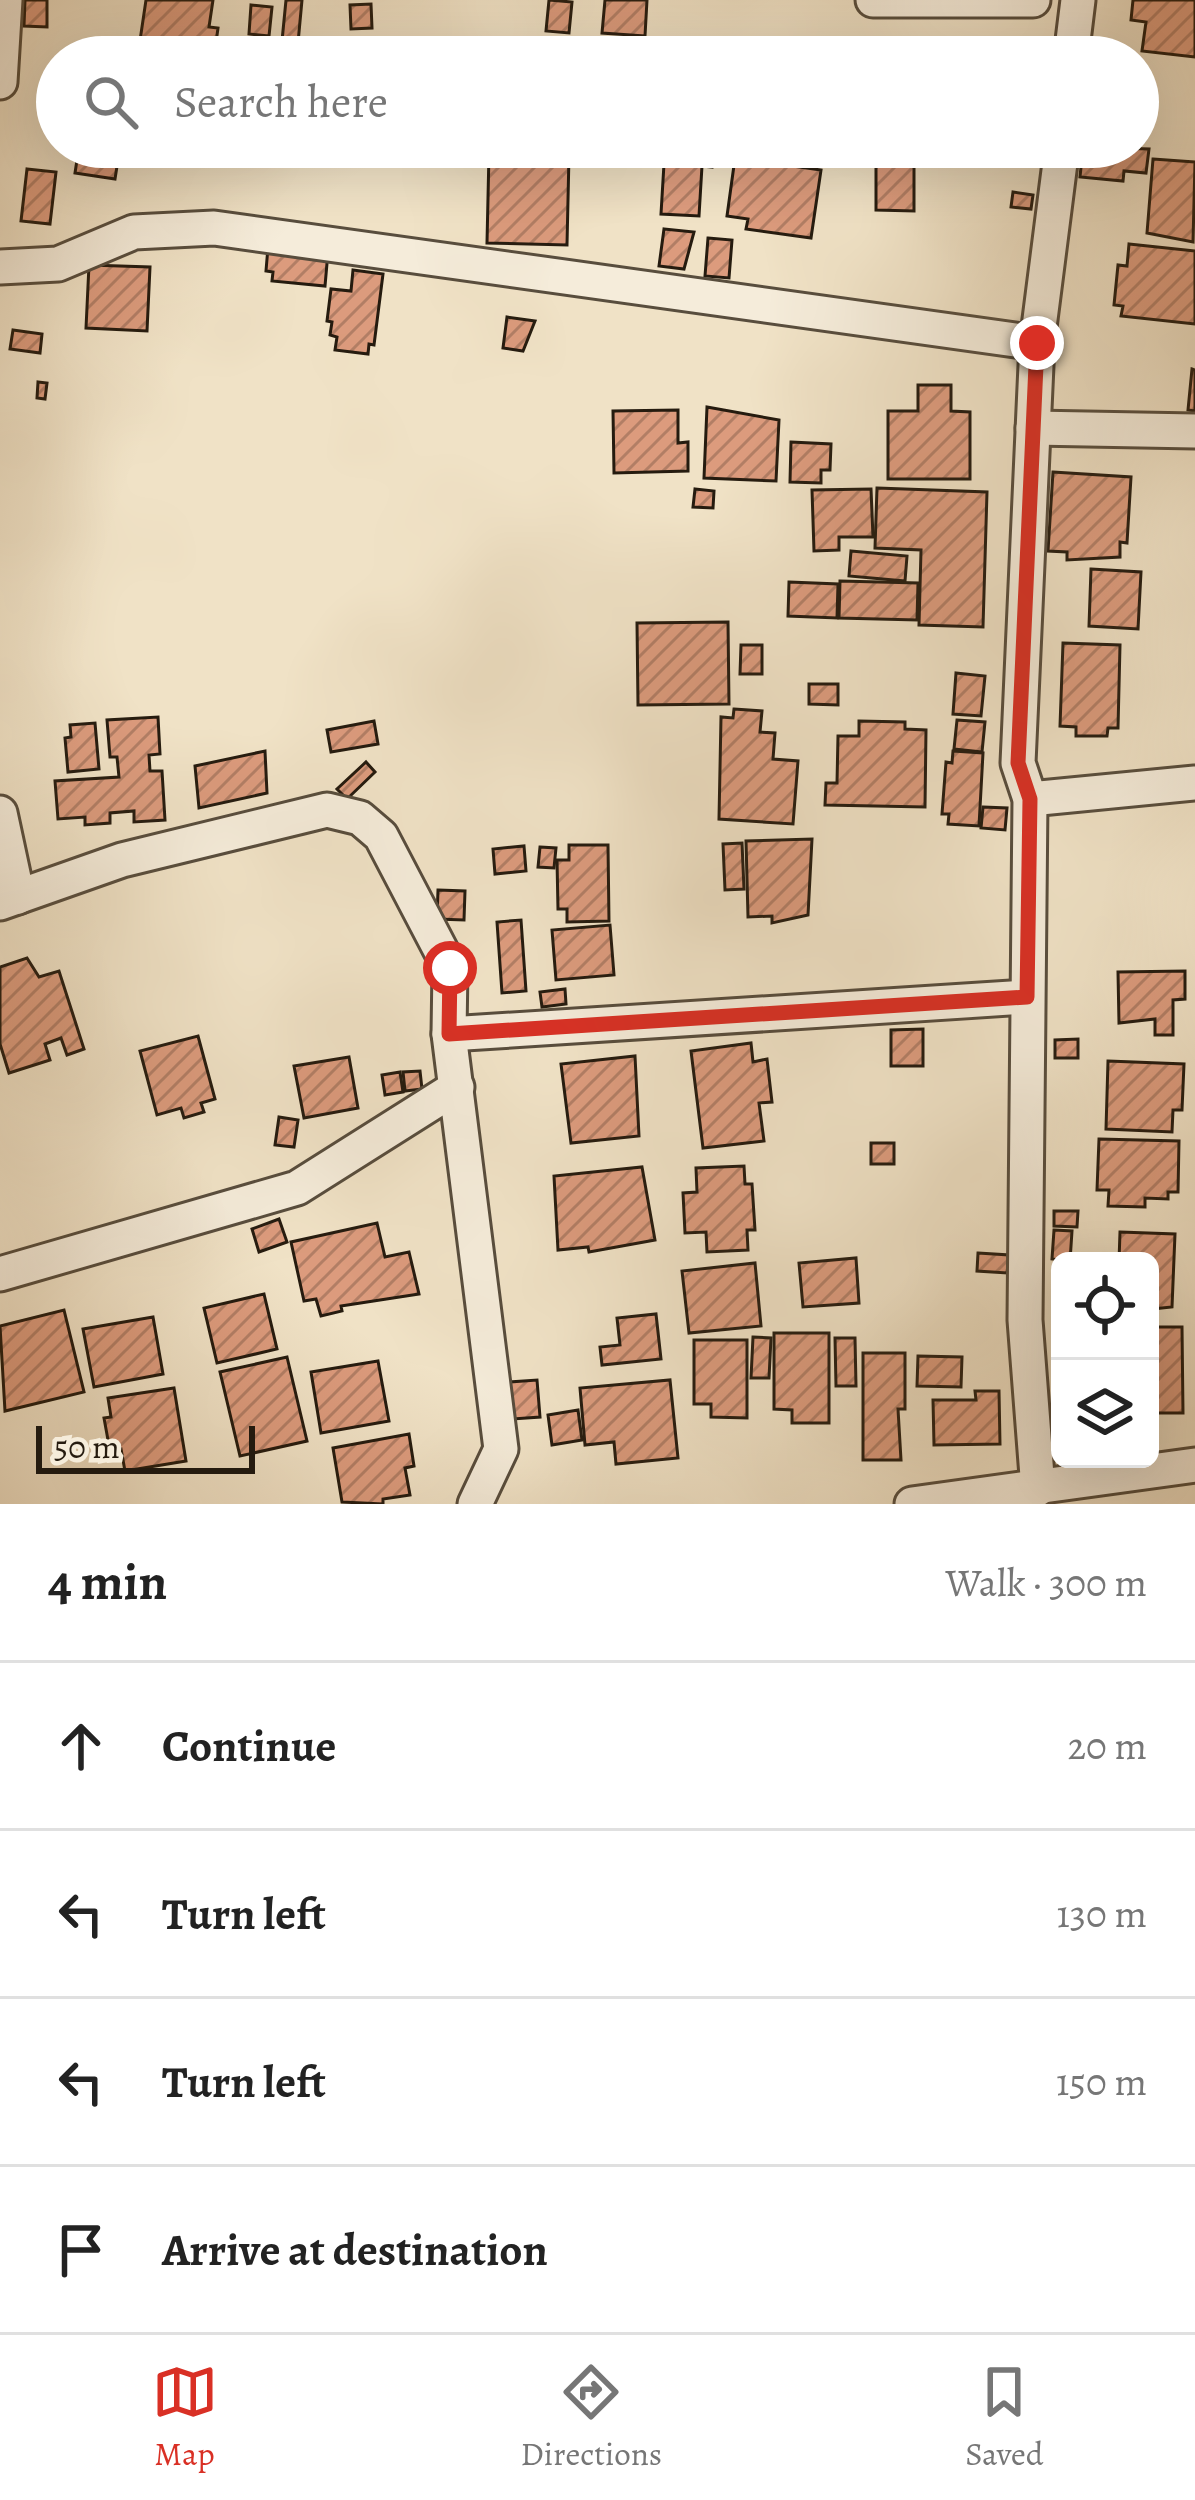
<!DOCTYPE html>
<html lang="en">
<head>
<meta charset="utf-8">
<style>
  body { margin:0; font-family:Alegreya,serif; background:#f6f6f6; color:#222 }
  .controls { position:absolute; right:36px; bottom:36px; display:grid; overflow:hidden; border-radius:18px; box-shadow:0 12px 48px #0002 }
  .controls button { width:108px; height:108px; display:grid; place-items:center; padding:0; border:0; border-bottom:3px solid #e0e0e0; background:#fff; color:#222; font:60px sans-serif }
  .scale { position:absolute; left:36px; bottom:30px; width:219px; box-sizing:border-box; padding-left:12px; border:6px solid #251b0f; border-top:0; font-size:33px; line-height:42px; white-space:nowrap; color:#251b0f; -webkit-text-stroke:9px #f5ecda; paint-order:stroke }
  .stop { position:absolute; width:36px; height:36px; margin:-27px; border:9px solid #d93025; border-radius:50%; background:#fff }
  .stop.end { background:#d93025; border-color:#fff; box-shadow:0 3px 12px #0008 }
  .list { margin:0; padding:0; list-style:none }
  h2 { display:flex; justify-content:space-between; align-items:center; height:156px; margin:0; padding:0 48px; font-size:51px }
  h2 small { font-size:39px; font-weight:400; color:#767676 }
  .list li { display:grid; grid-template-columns:78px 1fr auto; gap:36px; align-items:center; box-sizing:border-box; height:168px; padding:0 48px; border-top:3px solid #e0e0e0 }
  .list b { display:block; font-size:45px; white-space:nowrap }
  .list em { font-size:39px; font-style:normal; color:#767676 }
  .icon { flex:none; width:66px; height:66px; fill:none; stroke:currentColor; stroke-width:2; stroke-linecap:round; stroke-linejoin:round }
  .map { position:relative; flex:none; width:1195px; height:1504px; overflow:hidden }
  .search { position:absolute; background:#fff; box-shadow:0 12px 48px #0002; left:36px; right:36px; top:36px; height:132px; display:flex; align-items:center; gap:30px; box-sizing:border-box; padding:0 42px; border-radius:66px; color:#767676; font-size:45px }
  .sheet { height:828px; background:#fff }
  nav { display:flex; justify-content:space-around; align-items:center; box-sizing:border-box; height:168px; border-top:3px solid #e0e0e0; background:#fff; font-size:33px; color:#767676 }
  nav a { display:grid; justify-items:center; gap:6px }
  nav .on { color:#d93025 }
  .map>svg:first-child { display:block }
</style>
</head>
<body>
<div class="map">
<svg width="1195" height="1504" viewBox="0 0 1195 1504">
  <defs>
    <pattern id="building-hatch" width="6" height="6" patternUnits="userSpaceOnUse" patternTransform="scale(3)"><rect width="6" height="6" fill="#dc9b7d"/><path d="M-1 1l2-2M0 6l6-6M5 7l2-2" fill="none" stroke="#b27e65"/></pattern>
  </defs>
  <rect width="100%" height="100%" fill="#f0e2c6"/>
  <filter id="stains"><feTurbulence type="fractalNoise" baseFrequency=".00167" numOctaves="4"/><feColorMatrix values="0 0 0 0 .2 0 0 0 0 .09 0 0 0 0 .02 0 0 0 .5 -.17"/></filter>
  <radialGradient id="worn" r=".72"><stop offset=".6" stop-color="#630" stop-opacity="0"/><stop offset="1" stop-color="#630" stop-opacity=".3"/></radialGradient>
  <g fill="url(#building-hatch)" stroke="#251b0f" stroke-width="3">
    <path d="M25,0H47V27L24,26Z"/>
    <path d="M146,0H213L209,27L218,28L214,57L138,54Z"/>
    <path d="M286,0H302L298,43L282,41Z"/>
    <path d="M549,0L572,2L569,33L546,31Z"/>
    <path d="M605,0H647L645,36L602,33Z"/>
    <path d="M1133,0H1195V57L1142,51L1146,22L1131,20Z"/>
    <path d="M371,4L372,28L351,29L350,5Z"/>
    <path d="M251,5L272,7L269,36L249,34Z"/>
    <path d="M556,39L564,57H482L481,49H509L508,40Z"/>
    <path d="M732,41L835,51V57H730Z"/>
    <path d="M310,42L328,43L327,50L383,57H295L296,47L310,49Z"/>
    <path d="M79,147H120L115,179L75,173Z"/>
    <path d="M665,147H713L712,167L702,166L699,216L661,214Z"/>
    <rect x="876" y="147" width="45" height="5"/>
    <path d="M952,147H985V159L951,157Z"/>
    <path d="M1083,147L1149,149L1146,173L1124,171L1123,181L1080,177Z"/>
    <path d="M489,153L569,155L567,245L487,243Z"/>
    <path d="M735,158L821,170L811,238L746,229L748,219L727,216Z"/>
    <path d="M1153,159L1195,162L1193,242L1147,233Z"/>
    <path d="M876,164H914V211L876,210Z"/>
    <path d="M27,169L56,172L50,224L21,221Z"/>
    <path d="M1013,192L1033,195L1031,209L1011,207Z"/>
    <path d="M664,229L694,232L684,269L659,266Z"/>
    <path d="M708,238L732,240L729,278L705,276Z"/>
    <path d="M1129,244L1195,251V324L1121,316L1123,306L1114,305L1118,265L1127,266Z"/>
    <path d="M268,247L328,252L325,286L272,281L273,272L266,271Z"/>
    <path d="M89,265L150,267L147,331L86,328Z"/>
    <path d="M353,270L383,274L374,345L369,344L368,354L335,350L337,337L330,335L332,322L327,321L331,289L351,291Z"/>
    <path d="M507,317L535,321L523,351L503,348Z"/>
    <path d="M13,330L42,334L40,353L10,349Z"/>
    <path d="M1192,369L1195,370V411L1188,410Z"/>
    <path d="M38,382L47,383L45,399L37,398Z"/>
    <path d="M918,385H951V411L970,412V479H888V411H918Z"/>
    <path d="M707,407L779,420L776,481L704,478Z"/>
    <path d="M678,410V443L688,442V471L614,473L613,411Z"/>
    <path d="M791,442L831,444L830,470H821V483L790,482Z"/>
    <path d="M1053,472L1131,477L1127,543L1120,542V557L1067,560V552L1048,551Z"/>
    <path d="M877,488L987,492L983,627L919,625L921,550L875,548Z"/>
    <path d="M695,489L714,491L713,508L693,507Z"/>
    <path d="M871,489L873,537H839V550L814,551L812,490Z"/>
    <path d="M851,551L907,556L905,581L849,576Z"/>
    <path d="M1091,569L1141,572L1138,629L1089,626Z"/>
    <path d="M840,581L918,583L917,620L839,618Z"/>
    <path d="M789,582L838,584L837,618L788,616Z"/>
    <path d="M728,622L729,704L638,705L637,623Z"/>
    <path d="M1063,643L1120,645L1118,728H1108L1107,736H1076V727L1060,726Z"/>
    <path d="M741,645H762V674H740Z"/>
    <path d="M956,673L985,676L981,716L953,714Z"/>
    <path d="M809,684H838V705L809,704Z"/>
    <path d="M734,709L762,711L760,732L775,733L773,759L798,761L793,824L719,819L721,717L733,718Z"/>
    <path d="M158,717L160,754L149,755L150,771H162L165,820L134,822V811L110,813V823L85,825V817L58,819L55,781L119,777L117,757H110L107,720Z"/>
    <path d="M957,720L985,722L982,752L954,749Z"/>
    <path d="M374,721L378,744L331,752L327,730Z"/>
    <path d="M859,721L905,722V729L926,730L925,807L825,805L826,783H837L838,736H859Z"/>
    <path d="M95,723L99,769L68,772L65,738L71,737L70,725Z"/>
    <path d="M265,751L267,793L199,808L195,766Z"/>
    <path d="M953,751L983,753L979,826L948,824L949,814H942L946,762L952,763Z"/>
    <path d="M366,762L375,772L347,799L337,789Z"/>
    <path d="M983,807L1007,808L1005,830L981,828Z"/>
    <path d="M812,839L808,915L772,923V916L748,917L746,841Z"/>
    <path d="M742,843L744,889L725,890L723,844Z"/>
    <path d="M569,845H608L609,921L567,922V909H558L557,860H569Z"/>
    <path d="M524,846L526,871L495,874L493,849Z"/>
    <path d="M540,847L556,848L554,868L538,867Z"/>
    <path d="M438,890L465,891L464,920L437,919Z"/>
    <path d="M521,920L526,991L502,993L497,922Z"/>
    <path d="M610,925L614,975L556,980L552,930Z"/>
    <path d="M27,958L39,977L59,971L84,1049L67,1055L61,1038L45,1044L50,1060L9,1073L0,1044V967Z"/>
    <path d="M1185,971V999L1173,1000V1035H1155V1019L1119,1023L1118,972Z"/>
    <path d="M565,989L566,1004L542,1007L540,992Z"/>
    <path d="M923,1029V1066H891V1030Z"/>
    <path d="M198,1036L215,1099L201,1103L204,1112L184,1118L181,1108L157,1115L140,1051Z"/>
    <path d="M1078,1039V1058H1055V1040Z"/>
    <path d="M751,1043L753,1062L767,1059L772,1102L759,1103L764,1141L703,1148L691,1051Z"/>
    <path d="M635,1056L639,1136L571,1143L561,1064Z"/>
    <path d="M349,1057L358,1108L304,1118L294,1066Z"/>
    <path d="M1108,1061L1184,1064L1182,1110H1173L1172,1132L1106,1129Z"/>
    <path d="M420,1071L422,1089L405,1091L403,1072Z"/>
    <path d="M400,1072L403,1092L385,1095L382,1075Z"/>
    <path d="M279,1117L298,1120L294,1147L275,1145Z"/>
    <path d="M1099,1139L1179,1141L1178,1192H1168V1199L1145,1198V1207L1108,1206L1109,1190H1097Z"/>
    <rect x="871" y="1143" width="23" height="21"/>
    <path d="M744,1166L745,1184H752L755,1230H747L748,1250L707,1252L706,1232L685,1233L683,1193L697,1192L696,1168Z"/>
    <path d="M642,1167L655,1240L589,1252L588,1247L558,1250L554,1176Z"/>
    <path d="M1054,1211H1078L1077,1227L1054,1226Z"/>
    <path d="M279,1219L287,1242L259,1252L252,1229Z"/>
    <path d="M377,1223L385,1257L409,1252L419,1294L341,1306L342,1311L321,1316L316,1299L304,1301L291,1242Z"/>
    <path d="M1054,1230L1072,1231L1070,1261L1052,1259Z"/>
    <path d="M1120,1232L1175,1234L1172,1307L1152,1309L1150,1261H1119Z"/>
    <path d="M978,1253L1009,1255L1007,1273L977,1271Z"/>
    <path d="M856,1258L859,1303L803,1307L799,1263Z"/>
    <path d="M755,1263L761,1326L689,1333L682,1271Z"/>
    <path d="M264,1294L277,1349L217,1363L204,1308Z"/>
    <path d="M64,1310L84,1392L5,1411L0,1326Z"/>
    <path d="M656,1314L661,1359L602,1365L600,1347L620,1345L617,1318Z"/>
    <path d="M153,1317L163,1374L94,1387L83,1329Z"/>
    <path d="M1150,1327H1182L1183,1413H1150Z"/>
    <path d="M774,1333H829V1423H792V1410L774,1409Z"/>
    <path d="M753,1337L771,1338L769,1378H751Z"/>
    <path d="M835,1338H855L856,1386H836Z"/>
    <path d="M694,1340H747V1418L711,1417V1404H694Z"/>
    <path d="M863,1353H905V1409H898L901,1460H863Z"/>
    <path d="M918,1356L962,1357L961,1387L917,1386Z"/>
    <path d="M287,1357L307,1441L240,1456L220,1372Z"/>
    <path d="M378,1361L389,1421L321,1433L311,1372Z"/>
    <path d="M537,1380L540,1417L513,1419L510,1382Z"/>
    <path d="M670,1380L678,1458L616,1464L614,1442L585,1445L580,1388Z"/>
    <path d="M174,1388L186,1461L125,1471L121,1449L110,1451L104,1418L111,1417L108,1398Z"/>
    <path d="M975,1391H999L1000,1444L934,1445L933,1400H976Z"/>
    <path d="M578,1410L582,1440L552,1445L548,1415Z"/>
    <path d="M409,1434L414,1466L405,1468L410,1495L383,1499V1504L342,1502L333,1448Z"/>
  </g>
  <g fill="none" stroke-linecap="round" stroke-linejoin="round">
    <g stroke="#584d3d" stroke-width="39">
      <g id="street">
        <path d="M873,0H1033"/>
        <path d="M1071,57L1078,0"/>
        <path d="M0,82L5,0"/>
        <path d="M0,267L58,264L134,232L214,228L1037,343"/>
        <path d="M1033,428L1195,431"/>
        <path d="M1030,799L1195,783"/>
        <path d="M0,813L18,897"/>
        <path d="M0,903L122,860L327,810L360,818L381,836L450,968L449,1034L501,1449L475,1504"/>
        <path d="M449,1034L1027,997"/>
        <path d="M0,1274L297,1188L457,1087"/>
        <path d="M1038,1489L1025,1320L1030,799L1018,763L1037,343L1062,147"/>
        <path d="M912,1504L1195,1465"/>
      </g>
    </g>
    <use href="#street" stroke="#f5ecda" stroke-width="33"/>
  </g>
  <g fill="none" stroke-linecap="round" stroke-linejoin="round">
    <path stroke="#d93025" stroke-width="15" d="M450,968L449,1034L1027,997L1030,799L1018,763L1037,343"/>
  </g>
  <rect width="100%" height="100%" filter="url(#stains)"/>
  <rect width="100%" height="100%" fill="url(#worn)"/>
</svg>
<div class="controls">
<button><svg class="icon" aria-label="locate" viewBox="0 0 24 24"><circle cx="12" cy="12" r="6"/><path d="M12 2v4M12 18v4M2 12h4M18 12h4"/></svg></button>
<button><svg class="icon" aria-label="layers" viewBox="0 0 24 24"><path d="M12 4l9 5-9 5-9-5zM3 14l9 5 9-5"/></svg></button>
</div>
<div class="scale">50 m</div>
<div class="stop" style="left:450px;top:968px"></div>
<div class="stop end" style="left:1037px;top:343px"></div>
<div class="search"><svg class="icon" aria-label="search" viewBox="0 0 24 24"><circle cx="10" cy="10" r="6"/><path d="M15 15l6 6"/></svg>Search here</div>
</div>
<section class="sheet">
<h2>4 min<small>Walk · 300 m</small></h2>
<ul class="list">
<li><svg class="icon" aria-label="ahead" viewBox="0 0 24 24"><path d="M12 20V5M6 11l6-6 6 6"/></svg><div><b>Continue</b></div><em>20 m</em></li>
<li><svg class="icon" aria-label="left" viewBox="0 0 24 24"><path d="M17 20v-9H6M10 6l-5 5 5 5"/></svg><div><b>Turn left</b></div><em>130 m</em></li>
<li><svg class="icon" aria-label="left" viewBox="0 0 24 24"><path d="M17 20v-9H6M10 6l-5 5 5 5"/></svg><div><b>Turn left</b></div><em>150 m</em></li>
<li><svg class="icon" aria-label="arrive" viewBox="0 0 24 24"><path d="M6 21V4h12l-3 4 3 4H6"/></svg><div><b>Arrive at destination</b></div></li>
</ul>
</section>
<nav>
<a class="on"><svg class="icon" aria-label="map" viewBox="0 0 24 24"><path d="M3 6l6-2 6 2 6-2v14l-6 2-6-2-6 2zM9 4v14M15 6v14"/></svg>Map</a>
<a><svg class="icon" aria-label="directions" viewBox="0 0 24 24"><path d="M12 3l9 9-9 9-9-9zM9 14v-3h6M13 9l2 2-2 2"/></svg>Directions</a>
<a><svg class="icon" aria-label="saved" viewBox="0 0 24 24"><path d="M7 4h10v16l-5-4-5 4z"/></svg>Saved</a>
</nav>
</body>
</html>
